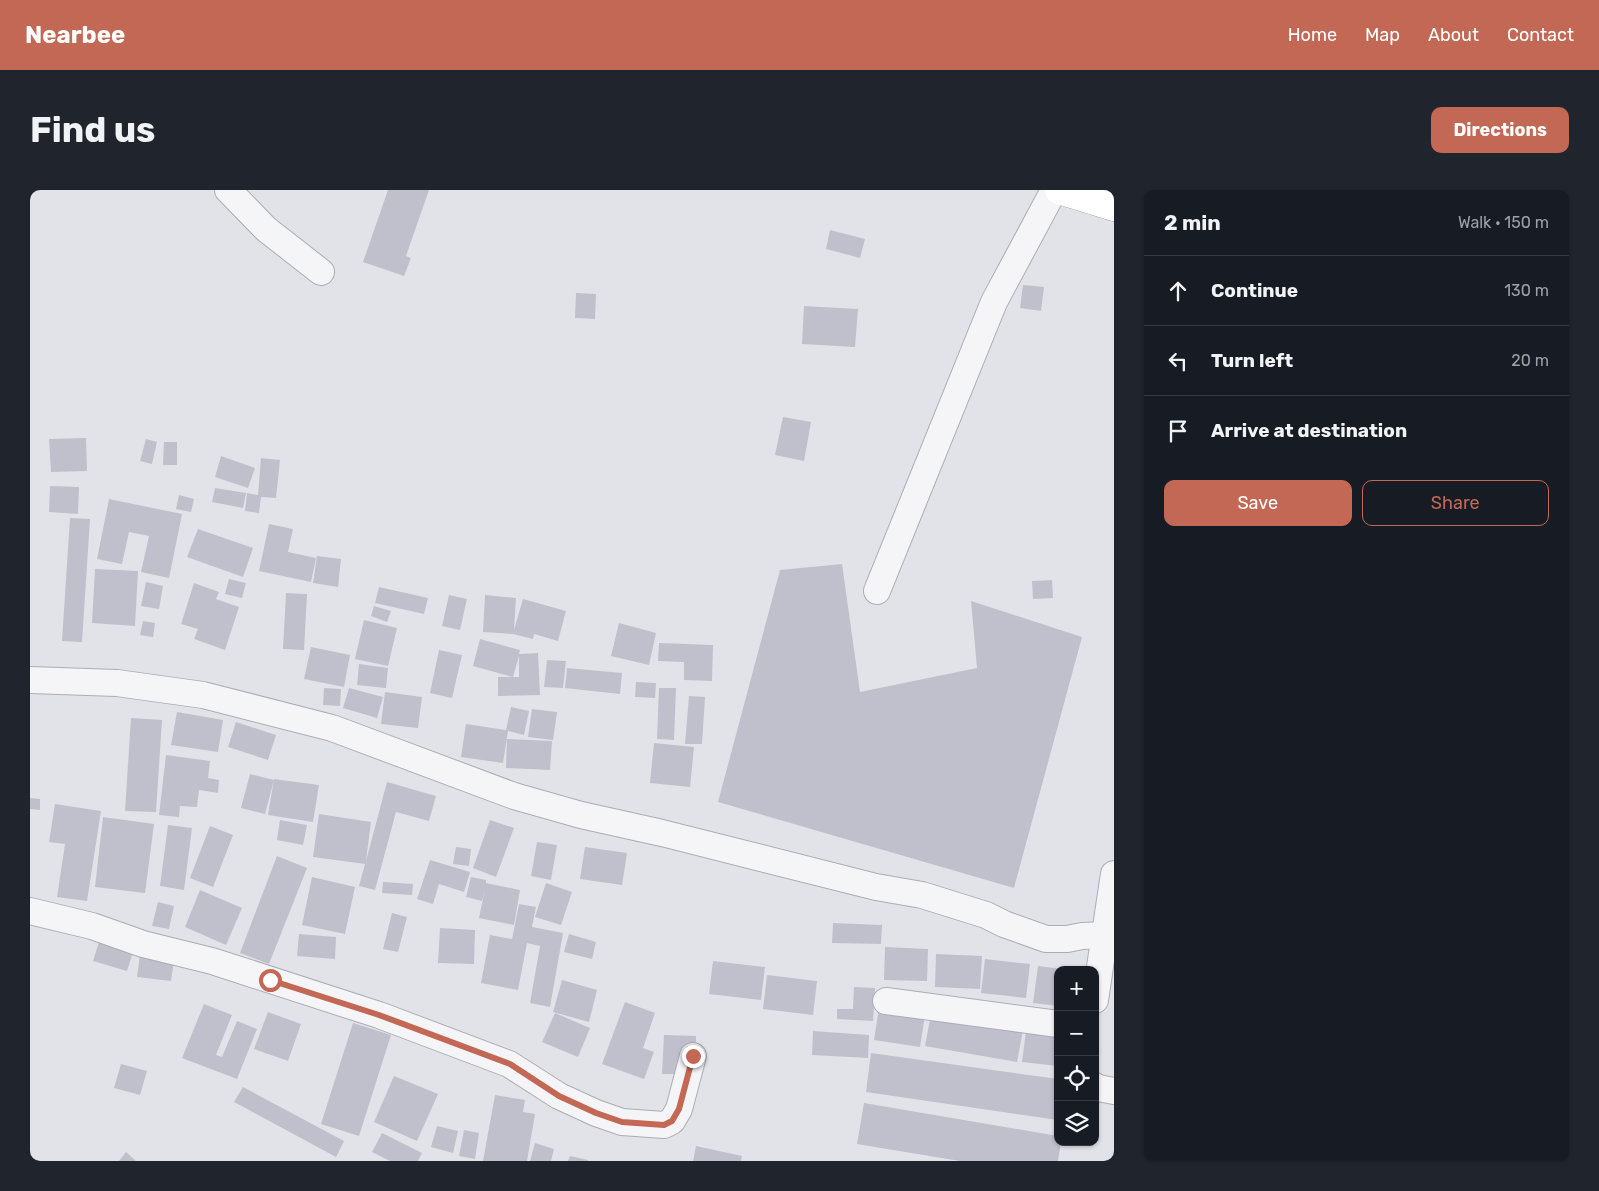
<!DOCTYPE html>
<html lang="en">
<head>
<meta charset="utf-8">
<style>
  body { margin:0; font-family:Rubik,sans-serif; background:#20242c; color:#f1f3f6 }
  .controls { position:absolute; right:15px; bottom:15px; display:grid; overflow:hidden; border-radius:10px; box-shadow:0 1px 4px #0004 }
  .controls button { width:45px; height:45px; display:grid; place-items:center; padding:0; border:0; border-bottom:1px solid #363941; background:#171b24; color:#f1f3f6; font:25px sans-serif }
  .stop { position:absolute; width:15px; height:15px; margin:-11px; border:4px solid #c26854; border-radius:50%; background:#fff }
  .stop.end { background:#c26854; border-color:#fff; box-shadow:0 1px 5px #0008 }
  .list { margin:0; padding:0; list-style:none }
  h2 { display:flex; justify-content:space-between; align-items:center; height:65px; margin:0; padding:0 20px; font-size:21px }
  h2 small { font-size:16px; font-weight:400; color:#9ea1a6 }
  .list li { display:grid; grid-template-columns:32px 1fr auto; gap:15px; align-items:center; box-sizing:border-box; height:70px; padding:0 20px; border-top:1px solid #363941 }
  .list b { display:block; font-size:19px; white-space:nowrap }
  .list em { font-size:16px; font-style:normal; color:#9ea1a6 }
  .actions { display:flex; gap:10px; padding:15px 20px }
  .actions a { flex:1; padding:11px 0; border:1px solid #c26854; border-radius:10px; text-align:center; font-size:18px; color:#c26854 }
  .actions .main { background:#c26854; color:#fff }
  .icon { flex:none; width:28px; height:28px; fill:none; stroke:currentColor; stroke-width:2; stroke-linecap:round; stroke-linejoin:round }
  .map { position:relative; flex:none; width:1084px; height:971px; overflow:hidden; border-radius:10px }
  header { display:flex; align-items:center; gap:30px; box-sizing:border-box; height:70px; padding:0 25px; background:#c26854; color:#fff }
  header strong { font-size:24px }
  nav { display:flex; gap:28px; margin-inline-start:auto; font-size:18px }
  .intro { display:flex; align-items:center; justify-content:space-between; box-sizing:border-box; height:120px; padding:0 30px }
  h1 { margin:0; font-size:35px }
  .button { padding:12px 22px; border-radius:10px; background:#c26854; color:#fff; font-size:18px; font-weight:700 }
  main { display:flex; gap:30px; padding:0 30px }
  aside { flex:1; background:#171b24; border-radius:10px; box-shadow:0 1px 4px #0004 }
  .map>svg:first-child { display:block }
</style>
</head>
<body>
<header>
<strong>Nearbee</strong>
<nav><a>Home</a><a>Map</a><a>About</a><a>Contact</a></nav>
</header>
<div class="intro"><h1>Find us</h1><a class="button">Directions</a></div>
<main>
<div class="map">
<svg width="1084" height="971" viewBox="0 0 1084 971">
  <rect width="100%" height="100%" fill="#e2e3e9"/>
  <g fill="#c0c0cc">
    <path d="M358,0H399L376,66L381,68L374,86L333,72Z"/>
    <path d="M800,40L835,49L830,68L796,59Z"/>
    <path d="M993,95L1014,97L1011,121L990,118Z"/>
    <path d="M546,103L566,104L565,129L545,128Z"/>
    <path d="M774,116L828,119L825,157L772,154Z"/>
    <path d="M753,227L781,232L774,271L745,265Z"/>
    <path d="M56,248L57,281L21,282L19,249Z"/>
    <path d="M116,249L127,252L122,274L110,271Z"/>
    <path d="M134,252H147V275H133Z"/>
    <path d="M191,266L225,278L218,298L185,287Z"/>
    <path d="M231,268L250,270L246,308L231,307L229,323L215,321L217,303L228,305Z"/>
    <path d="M20,296L49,297L48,324L19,322Z"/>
    <path d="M185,298L216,303L213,318L182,312Z"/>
    <path d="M149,305L164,309L161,322L146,319Z"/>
    <path d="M79,309L152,324L139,388L111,382L119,346L99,342L92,374L67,369Z"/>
    <path d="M40,328L60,329L52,452L32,451Z"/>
    <path d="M239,334L263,339L258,362L286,368L281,392L229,381Z"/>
    <path d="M168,339L223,358L213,387L157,367Z"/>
    <path d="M287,366L311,369L308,397L283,393Z"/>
    <path d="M812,374L830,502L947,478L941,411L1052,447L984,698L688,612L750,380Z"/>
    <path d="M65,379L108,381L105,436L62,433Z"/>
    <path d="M199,389L216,393L212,408L195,404Z"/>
    <path d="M1022,390L1023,408L1003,409L1002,391Z"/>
    <path d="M116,392L133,396L129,419L111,416Z"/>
    <path d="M164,393L189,402L186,409L209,417L195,460L164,449L168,439L151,434Z"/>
    <path d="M349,397L398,408L394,424L345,413Z"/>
    <path d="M256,403L277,404L274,460L253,459Z"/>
    <path d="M419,405L437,409L430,440L412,436Z"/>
    <path d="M455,405L486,408L484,440L493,409L536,421L528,451L504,444L503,449L483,444L453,442Z"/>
    <path d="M344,416L361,421L357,432L341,426Z"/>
    <path d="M334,430L367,438L358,476L325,469Z"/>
    <path d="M113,431L125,433L123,447L110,445Z"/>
    <path d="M589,433L626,443L619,475L581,466Z"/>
    <path d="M450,449L490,460L489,464L508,463L510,505L468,506V487H489V466L483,487L443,476Z"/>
    <path d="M629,453L683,455L682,491L654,490V472L628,471Z"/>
    <path d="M281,457L320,465L314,497L274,489Z"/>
    <path d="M409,460L432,465L422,508L400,503Z"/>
    <path d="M517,470L536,471L533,498L514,497Z"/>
    <path d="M329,474L358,478L356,498L327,495Z"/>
    <path d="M537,478L592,483L590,504L535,498Z"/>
    <path d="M606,492L626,493L625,508L605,507Z"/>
    <path d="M294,498L311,499L310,516L293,515Z"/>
    <path d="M319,498L353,507L347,528L313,518Z"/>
    <path d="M629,498H646L644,550L627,549Z"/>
    <path d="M355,502L392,507L388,538L351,534Z"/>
    <path d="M659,506L675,507L672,554H655Z"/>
    <path d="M481,517L499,521L494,545L478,541L473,573L431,567L436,534L476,540Z"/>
    <path d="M502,519L527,522L523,550L498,547Z"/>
    <path d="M147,522L193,530L188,562L141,555Z"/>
    <path d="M101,528L132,530L126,622L95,621Z"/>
    <path d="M206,532L246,545L238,570L198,557Z"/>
    <path d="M477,549L522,551L520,580L476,578Z"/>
    <path d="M624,553L664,557L660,597L620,593Z"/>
    <path d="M136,565L180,571L178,588L189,590L188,603L169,600L167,617L150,616L149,627L129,625Z"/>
    <path d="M220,584L244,590L235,624L211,618Z"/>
    <path d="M244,589L289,595L283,632L238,625Z"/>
    <path d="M357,592L406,606L399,631L366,622L345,700L329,696L335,674L283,667L289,624L341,632L336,671Z"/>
    <path d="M0,608L10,609V620L0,619Z"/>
    <path d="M25,614L71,621L57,711L27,707L35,654L19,652Z"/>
    <path d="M73,627L124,634L115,703L65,697Z"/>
    <path d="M250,630L277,635L273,655L247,650Z"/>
    <path d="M460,630L484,638L466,687L443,678Z"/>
    <path d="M138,635L162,638L154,700L130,696Z"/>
    <path d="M180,636L203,645L183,697L160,688Z"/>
    <path d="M507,652L527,655L521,690L501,686Z"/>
    <path d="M426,657L441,659L439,676L423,674Z"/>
    <path d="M555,657L597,663L592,695L550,689Z"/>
    <path d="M247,666L277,678L239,774L210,763Z"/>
    <path d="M400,670L440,682L434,702L409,694L403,714L387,709Z"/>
    <path d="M282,687L325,697L315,744L272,735Z"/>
    <path d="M441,687L456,690V693L490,700L484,735L449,728L455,699L452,711L436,707Z"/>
    <path d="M353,692L383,694L382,705L352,703Z"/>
    <path d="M516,693L542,702L531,735L505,727Z"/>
    <path d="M170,700L212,718L196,755L155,737Z"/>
    <path d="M128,712L144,716L139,739L122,736Z"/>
    <path d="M489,714L506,717L502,737L533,743L520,817L500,813L510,756L497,753L488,800L451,793L460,745L482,749Z"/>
    <path d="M362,723L377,727L368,762L353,759Z"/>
    <path d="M803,733L852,735L851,754L802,753Z"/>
    <path d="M410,738L445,740L444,774L408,773Z"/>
    <path d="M269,744L306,747L305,769L267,766Z"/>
    <path d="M539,744L566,752L562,769L534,762Z"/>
    <path d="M70,749L104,759L97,781L63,771Z"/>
    <path d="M855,757L898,759L897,791L854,790Z"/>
    <path d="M906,764L952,766L950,799L905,797Z"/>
    <path d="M110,765L144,770L141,791L107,787Z"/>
    <path d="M955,769L1000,774L996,808L951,803Z"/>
    <path d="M683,771L735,777L731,810L679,804Z"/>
    <path d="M1008,776L1032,779L1028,780V816L1003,813Z"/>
    <path d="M737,785L787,791L783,825L733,819Z"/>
    <path d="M532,790L567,800L559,832L523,822Z"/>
    <path d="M824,797L845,798L843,831L807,829V819H823Z"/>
    <path d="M595,812L625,823L613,858L624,862L614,889L572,874Z"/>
    <path d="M174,814L202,825L186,865L192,867L207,831L227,839L207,889L152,868Z"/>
    <path d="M849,818L895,825L890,857L844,850Z"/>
    <path d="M238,822L271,834L258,871L224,859Z"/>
    <path d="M525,823L560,838L548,867L512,852Z"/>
    <path d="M901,824L993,840L987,872L895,856Z"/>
    <path d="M323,833L361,845L329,946L291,934Z"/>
    <path d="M783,841L839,845L838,868L782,865Z"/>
    <path d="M996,841L1028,845V876L992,872Z"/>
    <path d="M634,845L666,846L665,884H632Z"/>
    <path d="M841,863L1028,889V930L836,902Z"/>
    <path d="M91,874L117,881L110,905L84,898Z"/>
    <path d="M364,886L408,904L387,951L344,932Z"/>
    <path d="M213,897L314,951L306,967L204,912Z"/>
    <path d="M465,905L495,910L493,922L505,924L497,971H453Z"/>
    <path d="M834,913L1028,946V952H1031L1028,971H930L827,954Z"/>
    <path d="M407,936L428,941L423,963L401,957Z"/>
    <path d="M434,940L449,943L445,969L429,966Z"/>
    <path d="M352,943L392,963L388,971H360L342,962Z"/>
    <path d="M505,953L524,959L521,971H500Z"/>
    <path d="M666,956L712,966L711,971H663Z"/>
    <path d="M96,962L106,971H89Z"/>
    <path d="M540,966L558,970V971H538Z"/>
  </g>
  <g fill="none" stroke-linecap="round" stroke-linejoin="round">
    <g stroke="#abacb6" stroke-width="28">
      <g id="minor">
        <path d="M198,0L236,39L291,82"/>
        <path d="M847,401L964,112L1024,0"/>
        <path d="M0,490L87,493L173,505L302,538L484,606L551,625L632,643L846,697L892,705L956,725L974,734L1016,749H1037L1052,746L1075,745"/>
        <path d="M0,721L62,736L113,754L182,771L349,825L479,874L529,906L566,923L592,932L634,935L642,931L649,919L663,866"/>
        <path d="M1065,810L1084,684"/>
        <path d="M856,811L1028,834"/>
        <path d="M1065,896L1068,898L1084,901"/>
      </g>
    </g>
    <g stroke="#8b8c9f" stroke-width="29">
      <path id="highway" d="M1029,0L1084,17"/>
    </g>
    <use href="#minor" stroke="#f5f5f8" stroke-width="26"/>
    <use href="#highway" stroke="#fff" stroke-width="28"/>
  </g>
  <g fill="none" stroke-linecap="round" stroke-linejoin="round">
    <path stroke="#c26854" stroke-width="6" d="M240,790L349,825L480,874L529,906L566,923L592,932L634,935L642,931L649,919L663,866"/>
  </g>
</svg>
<div class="controls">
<button>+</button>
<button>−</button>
<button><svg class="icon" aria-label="locate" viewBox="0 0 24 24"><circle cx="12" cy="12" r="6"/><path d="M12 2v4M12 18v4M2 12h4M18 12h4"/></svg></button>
<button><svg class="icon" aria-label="layers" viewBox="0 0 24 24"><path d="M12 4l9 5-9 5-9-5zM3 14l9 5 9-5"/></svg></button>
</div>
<div class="stop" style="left:240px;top:790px"></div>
<div class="stop end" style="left:663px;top:866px"></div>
</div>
<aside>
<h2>2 min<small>Walk · 150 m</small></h2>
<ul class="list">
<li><svg class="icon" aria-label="ahead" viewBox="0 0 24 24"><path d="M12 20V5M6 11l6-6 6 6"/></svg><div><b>Continue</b></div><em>130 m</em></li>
<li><svg class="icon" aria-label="left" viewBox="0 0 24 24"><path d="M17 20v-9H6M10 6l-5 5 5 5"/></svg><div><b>Turn left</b></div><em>20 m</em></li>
<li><svg class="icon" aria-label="arrive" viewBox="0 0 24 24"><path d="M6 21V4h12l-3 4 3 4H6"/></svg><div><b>Arrive at destination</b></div></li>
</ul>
<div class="actions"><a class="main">Save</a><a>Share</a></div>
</aside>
</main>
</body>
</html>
